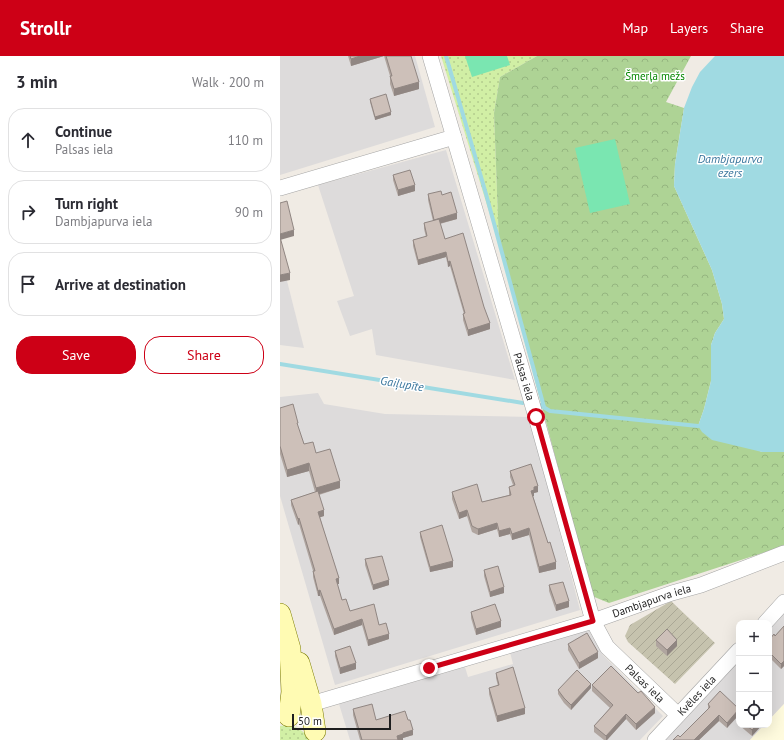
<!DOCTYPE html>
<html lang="en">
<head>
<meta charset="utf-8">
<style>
  body { margin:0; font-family:"PT Sans",sans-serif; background:#f7f7f7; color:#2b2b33 }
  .controls { position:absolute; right:12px; bottom:12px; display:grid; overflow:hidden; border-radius:8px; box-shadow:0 4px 16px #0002 }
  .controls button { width:36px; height:36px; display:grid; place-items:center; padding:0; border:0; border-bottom:1px solid #e1e1e2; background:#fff; color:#2b2b33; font:20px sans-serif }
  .scale { position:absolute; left:12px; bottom:10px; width:99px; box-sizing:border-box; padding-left:4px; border:2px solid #1e1e1e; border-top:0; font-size:11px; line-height:14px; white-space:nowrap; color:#1e1e1e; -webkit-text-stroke:3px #fff; paint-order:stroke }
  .stop { position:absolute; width:12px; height:12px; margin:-9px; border:3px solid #cd0016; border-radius:50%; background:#fff }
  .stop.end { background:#cd0016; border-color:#fff; box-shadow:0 1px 4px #0008 }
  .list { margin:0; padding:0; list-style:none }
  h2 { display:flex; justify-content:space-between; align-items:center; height:52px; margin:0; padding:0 16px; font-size:17px }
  h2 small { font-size:13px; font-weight:400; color:#7c7c81 }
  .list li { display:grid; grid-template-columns:26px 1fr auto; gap:12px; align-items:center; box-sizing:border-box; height:64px; margin:0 8px 8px; padding:0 8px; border:1px solid #e1e1e2; border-radius:16px }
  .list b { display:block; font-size:15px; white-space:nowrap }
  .list p { margin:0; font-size:13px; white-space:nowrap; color:#7c7c81 }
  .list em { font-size:13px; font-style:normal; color:#7c7c81 }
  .actions { display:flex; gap:8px; padding:12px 16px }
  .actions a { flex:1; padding:9px 0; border:1px solid #cd0016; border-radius:16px; text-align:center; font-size:14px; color:#cd0016 }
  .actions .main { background:#cd0016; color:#fff }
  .icon { flex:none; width:22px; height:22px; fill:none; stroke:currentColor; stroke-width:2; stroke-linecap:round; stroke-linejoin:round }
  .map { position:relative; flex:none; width:504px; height:684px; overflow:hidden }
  header { display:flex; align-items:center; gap:24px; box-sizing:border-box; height:56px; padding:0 20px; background:#cd0016; color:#fff }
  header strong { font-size:19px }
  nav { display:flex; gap:22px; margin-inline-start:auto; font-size:14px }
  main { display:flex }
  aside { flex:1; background:#fff }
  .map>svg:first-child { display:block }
</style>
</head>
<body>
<header>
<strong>Strollr</strong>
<nav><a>Map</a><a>Layers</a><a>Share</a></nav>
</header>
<main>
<aside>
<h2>3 min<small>Walk · 200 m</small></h2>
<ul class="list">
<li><svg class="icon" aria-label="ahead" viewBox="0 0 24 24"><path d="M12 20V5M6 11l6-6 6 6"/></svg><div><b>Continue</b><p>Palsas iela</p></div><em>110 m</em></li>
<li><svg class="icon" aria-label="right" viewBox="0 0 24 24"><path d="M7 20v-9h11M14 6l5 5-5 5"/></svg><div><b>Turn right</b><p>Dambjapurva iela</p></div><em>90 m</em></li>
<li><svg class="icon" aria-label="arrive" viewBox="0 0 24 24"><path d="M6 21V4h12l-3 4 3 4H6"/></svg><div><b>Arrive at destination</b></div></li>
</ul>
<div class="actions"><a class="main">Save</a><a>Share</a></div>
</aside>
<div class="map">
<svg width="504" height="684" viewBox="0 0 504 684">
  <defs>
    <pattern id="construction-furrows" width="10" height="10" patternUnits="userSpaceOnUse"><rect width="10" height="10" fill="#c6c3ae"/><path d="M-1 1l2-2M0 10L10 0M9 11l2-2" fill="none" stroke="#aaa795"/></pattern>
    <pattern id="grass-dots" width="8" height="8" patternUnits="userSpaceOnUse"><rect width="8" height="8" fill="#d1efa5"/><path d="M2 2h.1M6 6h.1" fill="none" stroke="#b3cc8e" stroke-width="1.8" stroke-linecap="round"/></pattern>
    <pattern id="forest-crowns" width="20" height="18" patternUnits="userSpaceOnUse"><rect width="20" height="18" fill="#aed395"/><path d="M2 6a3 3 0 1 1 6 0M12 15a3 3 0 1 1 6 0" fill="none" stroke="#95b580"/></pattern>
  </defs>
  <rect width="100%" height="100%" fill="#f0ebe4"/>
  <g fill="#dddbdb">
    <path d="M0,0H135L155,71L0,119Z"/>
    <path d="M166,94L235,324L96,299L92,273L70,280L57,245L74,240L38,129Z"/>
    <path d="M0,197L24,292L0,289Z"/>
    <path d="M38,337L44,348L105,358L250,361L300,554L55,629L0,440V341Z"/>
    <path d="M504,556V648L489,664V572Z"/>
    <path d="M308,573L323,599L383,660L360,684H70L59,648L185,611L188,621L233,608L230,596Z"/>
    <path d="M459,603V669H484L470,684H382Z"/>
  </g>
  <path fill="#fffbde" d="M504,648V684H470L484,669H489V664Z"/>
  <path fill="url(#construction-furrows)" d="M391,545L435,587L395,628L348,586L345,580L350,569Z"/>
  <g fill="url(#grass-dots)">
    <path d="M161,0H257L220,21L214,57L219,188Z"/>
    <path d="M8,669C18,671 24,675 30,684H0V670Z"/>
  </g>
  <path fill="url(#forest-crowns)" d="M257,0H411L386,46L404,52L395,108L394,130L432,214L442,248L444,263L435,277L431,289V325L424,353L418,370L482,396H504V490L329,547L312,540L219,188L214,57L220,21Z"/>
  <g fill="#7ae6b1">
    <path d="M185,0H227L230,9L192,21Z"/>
    <path d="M335,83L350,148L310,157L295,92Z"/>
  </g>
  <path fill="#a0dae2" d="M435,0H504V396H482L432,384L422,376L418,370L424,353L431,325V289L435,277L444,263L442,248L432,214L394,130L395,108L404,52L412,31L420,16Z"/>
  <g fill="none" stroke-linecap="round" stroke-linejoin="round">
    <g stroke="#a0dae2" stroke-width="4">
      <path d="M166,0L206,138L264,351"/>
      <path d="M0,308L243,347"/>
      <path d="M260,349L270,355L290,357L418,370"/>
    </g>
    <g stroke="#a5a5a5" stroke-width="16">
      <g id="street">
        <path id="s1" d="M150,0L256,361L313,565L327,591L398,659"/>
        <path d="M0,132L174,81"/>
        <path d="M485,567L504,546"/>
        <path id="s2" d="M31,648L313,565L392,537L421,529L504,497"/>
        <path id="s3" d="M375,684L459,594"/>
      </g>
    </g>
    <g stroke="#7b7b00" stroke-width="22">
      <g id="secondary">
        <path d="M0,558L10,593L12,636L9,660"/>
        <path d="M19,607L31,648L35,675"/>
      </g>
    </g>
    <use href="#street" stroke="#fff" stroke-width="15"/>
    <use href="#secondary" stroke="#fffbb3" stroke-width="21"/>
  </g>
  <g fill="#b0a59f">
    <path d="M68,0H131L139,33L114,40L110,28V20L104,0L71,10Z"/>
    <path d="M90,43L111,59L95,64L90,46Z"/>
    <path d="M113,119L135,135L118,140L113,124Z"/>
    <path d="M148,138L177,163L160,168L165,183L210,273L188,280L183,264V258H184L170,210L168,211L166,201L138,209L133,190V184L146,181L144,173V167L153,165L148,144Z"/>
    <path d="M0,352L18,372L24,388L36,397L60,432L39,439L44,460L40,461L59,528H57L62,544L70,555L99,569L109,583L88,590L82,569L54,579L40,540H38L33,521V515L19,468L18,469L11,449V444L35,436L29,415L7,421L0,398Z"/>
    <path d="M230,415L258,436L254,437V440H253L276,513L259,517L249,479L232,484L230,478L219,481L217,473L198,479L192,476L187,460L179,463L172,443V436L202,446L229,439V431L233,429L230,421Z"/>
    <path d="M140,476L173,511L150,516L140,481Z"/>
    <path d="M85,503L109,529L93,534L85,509Z"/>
    <path d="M204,514L224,537L210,541L204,520Z"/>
    <path d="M269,529L289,551L276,555L269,535Z"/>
    <path d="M191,556L221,571L196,579L191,562Z"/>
    <path d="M504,570V610L501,613L489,601V584L495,580Z"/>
    <path d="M376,584L397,590L387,600L376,590Z"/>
    <path d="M288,588L318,602L299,613L288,594Z"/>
    <path d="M55,595L76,613L60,618L55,600Z"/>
    <path d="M216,617L245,658L217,666L209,638V632L218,630L216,622Z"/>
    <path d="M459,618V628L457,626V620Z"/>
    <path d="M312,629L375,657L356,674L346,663L327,684H324L314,676V670L330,652L312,635Z"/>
    <path d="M311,632L291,654L284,647L278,638V634Z"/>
    <path d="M428,648L459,653L447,672L439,665L419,684H393L400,681L428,654Z"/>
    <path d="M73,653L96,664L133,679L123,682V684H80L73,659Z"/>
    <path d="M459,669H482L472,680Z"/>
  </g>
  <g fill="#908682">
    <path d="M80,0H104L71,10V3Z"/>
    <path d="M139,26V33L114,40V33Z"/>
    <path d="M111,56V59L95,64V61Z"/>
    <path d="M135,129V135L118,140V134Z"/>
    <path d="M177,157V163L154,169V164Z"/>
    <path d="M14,174V180L0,184V178Z"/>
    <path d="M166,196V201L138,209V204Z"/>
    <path d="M170,205V210L168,211V206Z"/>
    <path d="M10,217V224L0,226V219Z"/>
    <path d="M210,267V273L188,280V274Z"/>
    <path d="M29,407V415L7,421V414Z"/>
    <path d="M60,425V432L36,439V432Z"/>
    <path d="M258,430V436L254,437V440L251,441V435L254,431Z"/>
    <path d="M44,454V460L38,462V456Z"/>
    <path d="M187,454V460L179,463V457Z"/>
    <path d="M19,462V468L18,469V463Z"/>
    <path d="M217,467V473L198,479V473Z"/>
    <path d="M230,472V478L219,481V475Z"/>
    <path d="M249,472V479L232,484V478Z"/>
    <path d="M173,505V511L150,516V511Z"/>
    <path d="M276,506V513L259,517V511Z"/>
    <path d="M59,522V528H56V523Z"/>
    <path d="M109,524V529L93,534V529Z"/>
    <path d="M224,531V537L210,541V536Z"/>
    <path d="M40,534V540H38V535Z"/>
    <path d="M289,545V551L276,555V549Z"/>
    <path d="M82,563V569L54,579V573Z"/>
    <path d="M221,565V571L196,579V573Z"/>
    <path d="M109,578V583L88,590V584Z"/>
    <path d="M397,584V590L387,600V594Z"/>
    <path d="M318,596V602L299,613V607Z"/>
    <path d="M504,605V610L501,613V608Z"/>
    <path d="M76,607V613L60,618V612Z"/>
    <path d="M311,628V632L291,654V649Z"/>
    <path d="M375,651V657L356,674V668Z"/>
    <path d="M245,652V658L217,666V660Z"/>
    <path d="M459,653V659L447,672V667Z"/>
    <path d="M346,658V663L327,684H326V680Z"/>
    <path d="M439,659V665L419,684H414Z"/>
    <path d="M477,669H482L472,680V674Z"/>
    <path d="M133,674V679L123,682V684H117V680L123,677Z"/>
  </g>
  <g fill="#cdc0b9" stroke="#908682">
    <path d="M70,0H80L71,3Z"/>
    <path d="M106,0H131L139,26L114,33L110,20H112Z"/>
    <path d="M106,38L111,56L95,61L90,43Z"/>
    <path d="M130,114L135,129L118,134L113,119Z"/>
    <path d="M161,135L162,139L171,136L177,157L154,164L148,138Z"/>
    <path d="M7,145L14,174L0,178V147Z"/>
    <path d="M159,163L165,183L183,177L204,251L210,267L188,274L183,258L185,257L170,205L168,206L166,196L138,204L133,184L147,180L144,167Z"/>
    <path d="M0,181L10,217L0,219Z"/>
    <path d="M13,348L18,367H17L24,388L33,386L36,397L50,393L60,425L36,432L29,407L7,414L0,390V352Z"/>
    <path d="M251,408L258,430L254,431V434L251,435L268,487L270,486L276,506L259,511L249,472L232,478L230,472L219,475L217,467L198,473L192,470L187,454L179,457L172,436L197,428L202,446L231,439L229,431L235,429L230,415Z"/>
    <path d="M38,435L44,454L38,456L59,522L56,523L62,544L66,543L70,555L94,548L99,569L106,567L109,578L88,584L82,563L54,573L40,534L38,535L33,515H35L19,462L18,463L11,444Z"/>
    <path d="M162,469L173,505L150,511L140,476Z"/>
    <path d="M102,500L109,524L93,529L85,503Z"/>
    <path d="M218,510L224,531L210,536L204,514Z"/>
    <path d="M283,526L289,545L276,549L269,529Z"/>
    <path d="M215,548L221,565L196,573L191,556Z"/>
    <path d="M504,570V605L501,608L489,596V584L494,578L495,580Z"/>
    <path d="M387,573L397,584L387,594L376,584Z"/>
    <path d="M307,577L318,596L299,607L288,588Z"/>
    <path d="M70,590L76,607L60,612L55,595Z"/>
    <path d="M331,610L358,637L361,635L375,651L356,668L346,658L326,680L314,670L333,649L312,629Z"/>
    <path d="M233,611L245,652L217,660L209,632L219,629L216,617Z"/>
    <path d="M297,614L311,628L291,649L284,642L278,634Z"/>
    <path d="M440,635L459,653L447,667L439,659L414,684H393L398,679L400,681L430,651L428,648Z"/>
    <path d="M92,648L96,664L125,655L128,664H130L133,674L123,677V678L117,680L118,684H82L73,653Z"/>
    <path d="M466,669H477L472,674Z"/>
  </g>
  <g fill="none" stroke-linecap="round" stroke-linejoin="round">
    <path stroke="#cd0016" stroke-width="5" d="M149,612L313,565L256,361"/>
  </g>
  <g text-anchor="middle" stroke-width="3" stroke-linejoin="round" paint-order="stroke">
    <g font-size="11" fill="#058702" stroke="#fff">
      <text x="375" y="24">Šmerļa mežs</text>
    </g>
    <g font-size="11" fill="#1e1e1e" stroke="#fff">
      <text dy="4" stroke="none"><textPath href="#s1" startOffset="334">Palsas iela</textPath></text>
      <text dy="4" stroke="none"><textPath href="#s2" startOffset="356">Dambjapurva iela</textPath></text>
      <text dy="4" stroke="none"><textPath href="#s1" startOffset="670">Palsas iela</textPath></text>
      <text dy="4" stroke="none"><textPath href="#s3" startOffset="61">Kvēles iela</textPath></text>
    </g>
    <g font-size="12" font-style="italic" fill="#3b779e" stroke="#fff">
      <text x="450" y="107">Dambjapurva<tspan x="450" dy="14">ezers</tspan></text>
      <text transform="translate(122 328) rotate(9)" y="4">Gaiļupīte</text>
    </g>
  </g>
</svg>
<div class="controls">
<button>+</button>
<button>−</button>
<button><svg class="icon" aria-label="locate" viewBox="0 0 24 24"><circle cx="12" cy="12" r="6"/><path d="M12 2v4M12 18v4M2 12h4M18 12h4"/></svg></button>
</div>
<div class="scale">50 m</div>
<div class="stop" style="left:256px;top:361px"></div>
<div class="stop end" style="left:149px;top:612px"></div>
</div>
</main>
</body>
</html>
